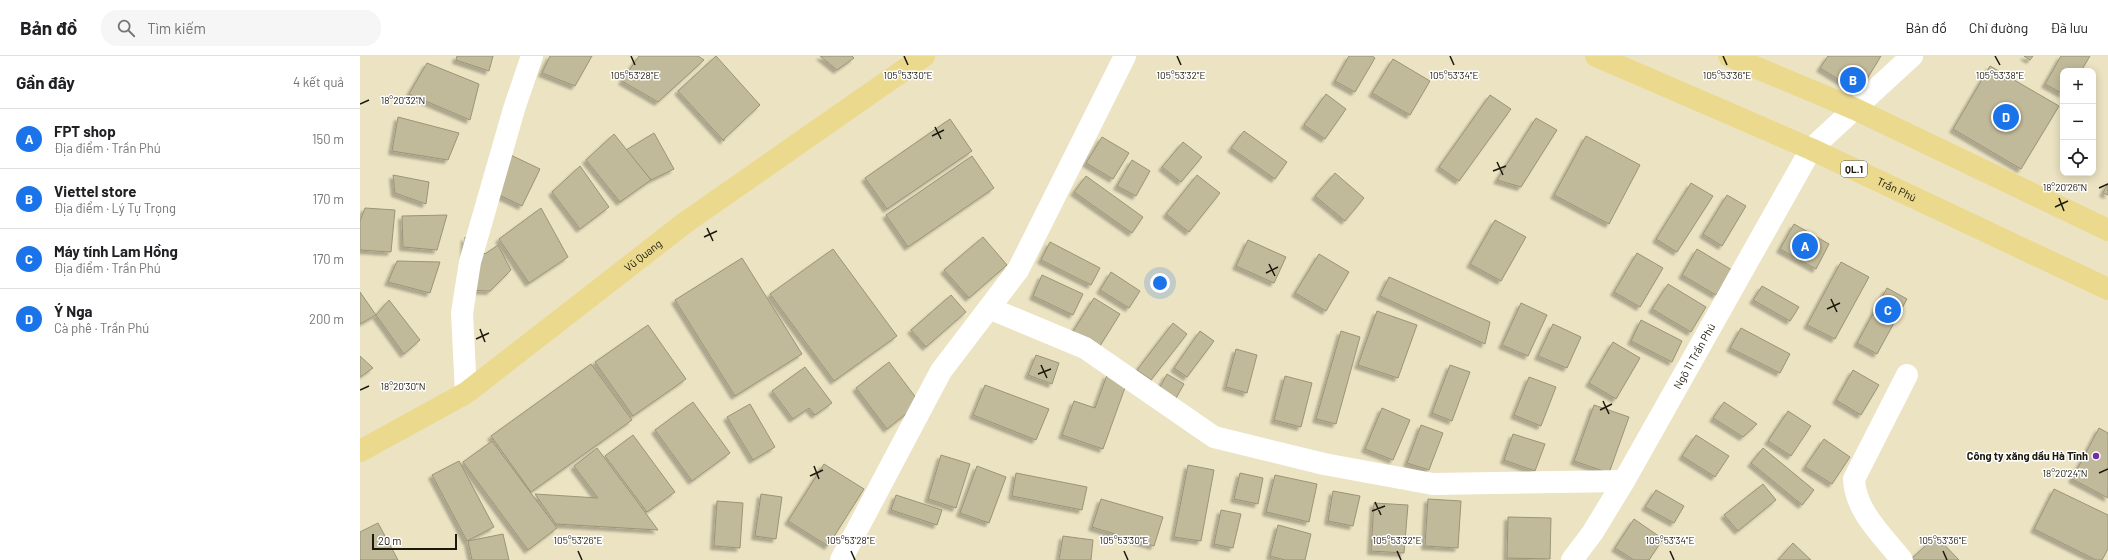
<!DOCTYPE html>
<html lang="vi">
<head>
<meta charset="utf-8">
<style>
  body { margin:0; font-family:Barlow,sans-serif; background:#f6f6f6; color:#202124 }
  .controls { position:absolute; right:12px; top:12px; display:grid; overflow:hidden; border-radius:8px; box-shadow:0 2px 10px #0003 }
  .controls button { width:36px; height:36px; display:grid; place-items:center; padding:0; border:0; border-bottom:1px solid #e0e0e0; background:#fff; color:#202124; font:20px sans-serif }
  .scale { position:absolute; left:12px; bottom:10px; width:85px; box-sizing:border-box; padding-left:4px; border:2px solid #1b180c; border-top:0; font-size:11px; line-height:14px; white-space:nowrap; color:#1b180c; -webkit-text-stroke:3px #fff; paint-order:stroke }
  .you { position:absolute; left:800px; top:227px; width:14px; height:14px; margin:-10px; border:3px solid #fff; border-radius:50%; background:#1a73e8; box-shadow:0 0 0 6px #1a73e833 }
  .badge { display:grid; place-items:center; width:26px; height:26px; border-radius:50%; background:#1a73e8; color:#fff; font-size:13px; font-weight:700 }
  .pin { position:absolute; translate:-50% -50%; border:2px solid #fff; box-shadow:0 1px 4px #0006 }
  .list { margin:0; padding:0; list-style:none }
  h2 { display:flex; justify-content:space-between; align-items:center; height:52px; margin:0; padding:0 16px; font-size:17px }
  h2 small { font-size:13px; font-weight:400; color:#757577 }
  .list li { display:grid; grid-template-columns:26px 1fr auto; gap:12px; align-items:center; box-sizing:border-box; height:60px; padding:0 16px; border-top:1px solid #e0e0e0 }
  .list b { display:block; font-size:15px; white-space:nowrap }
  .list p { margin:0; font-size:13px; white-space:nowrap; color:#757577 }
  .list em { font-size:13px; font-style:normal; color:#757577 }
  .icon { flex:none; width:22px; height:22px; fill:none; stroke:currentColor; stroke-width:2; stroke-linecap:round; stroke-linejoin:round }
  .map { position:relative; flex:none; width:1748px; height:504px; overflow:hidden }
  header { display:flex; align-items:center; gap:24px; box-sizing:border-box; height:56px; padding:0 20px; background:#fff; border-bottom:1px solid #e0e0e0 }
  header strong { font-size:19px }
  nav { display:flex; gap:22px; margin-inline-start:auto; font-size:14px }
  .search { width:280px; height:36px; background:#f6f6f6; display:flex; align-items:center; gap:10px; box-sizing:border-box; padding:0 14px; border-radius:16px; color:#757577; font-size:15px }
  main { display:flex }
  aside { flex:1; background:#fff }
  .map>svg:first-child { display:block }
</style>
</head>
<body>
<header>
<strong>Bản đồ</strong>
<div class="search"><svg class="icon" aria-label="search" viewBox="0 0 24 24"><circle cx="10" cy="10" r="6"/><path d="M15 15l6 6"/></svg>Tìm kiếm</div>
<nav><a>Bản đồ</a><a>Chỉ đường</a><a>Đã lưu</a></nav>
</header>
<main>
<aside>
<h2>Gần đây<small>4 kết quả</small></h2>
<ul class="list">
<li><span class="badge">A</span><div><b>FPT shop</b><p>Địa điểm · Trần Phú</p></div><em>150 m</em></li>
<li><span class="badge">B</span><div><b>Viettel store</b><p>Địa điểm · Lý Tự Trọng</p></div><em>170 m</em></li>
<li><span class="badge">C</span><div><b>Máy tính Lam Hồng</b><p>Địa điểm · Trần Phú</p></div><em>170 m</em></li>
<li><span class="badge">D</span><div><b>Ý Nga</b><p>Cà phê · Trần Phú</p></div><em>200 m</em></li>
</ul>
</aside>
<div class="map">
<svg width="1748" height="504" viewBox="0 0 1748 504">
  <defs>
    <filter id="shadow"><feDropShadow dx="-3.5" dy="3.5" stdDeviation="1" flood-color="#0004"/></filter>
  </defs>
  <rect width="100%" height="100%" fill="#ebe3c2"/>
  <g fill="#c1ba9a" stroke="#9b9475" filter="url(#shadow)">
    <path d="M97,0H133L129,15L96,4Z"/>
    <path d="M190,0H232L215,30L182,17Z"/>
    <path d="M279,0H338L344,4L298,46L262,25Z"/>
    <path d="M356,0L400,49L364,83V85L318,35Z"/>
    <path d="M460,0H492L494,2L477,14Z"/>
    <path d="M989,0H1012L1015,2L995,36L975,25Z"/>
    <path d="M1468,0H1521L1499,36L1460,12Z"/>
    <path d="M1664,0H1673L1670,4Z"/>
    <path d="M1701,0H1730L1721,15H1703V38L1685,28Z"/>
    <path d="M1033,3L1070,25L1050,59L1012,37Z"/>
    <path d="M67,7L119,28L110,64L49,38Z"/>
    <path d="M1630,10L1699,50L1661,113L1593,73Z"/>
    <path d="M966,38L986,53L965,83L944,69Z"/>
    <path d="M1130,39L1151,53L1099,125L1079,111Z"/>
    <path d="M38,61L99,77L88,104L32,95Z"/>
    <path d="M1176,62L1197,74L1161,131L1137,124Z"/>
    <path d="M590,63L612,95L527,153L505,122Z"/>
    <path d="M884,75L927,106L915,123L871,92Z"/>
    <path d="M294,77L314,113L291,124L266,94Z"/>
    <path d="M254,78L291,124L260,146L226,104Z"/>
    <path d="M1226,80L1280,109L1249,168L1194,139Z"/>
    <path d="M742,81L769,97L753,123L726,107Z"/>
    <path d="M823,86L842,101L821,126L802,111Z"/>
    <path d="M138,93L180,113L162,150L129,134Z"/>
    <path d="M612,100L634,132L548,191L526,159Z"/>
    <path d="M772,104L790,115L776,140L757,130Z"/>
    <path d="M220,110L249,151L220,173L192,136Z"/>
    <path d="M975,117L1004,142L985,165L955,140Z"/>
    <path d="M33,119L69,126L66,148L35,137Z"/>
    <path d="M837,119L860,137L829,176L806,158Z"/>
    <path d="M726,120L783,161L772,177L714,136Z"/>
    <path d="M1331,127L1353,140L1317,196L1296,183Z"/>
    <path d="M1748,127V139L1743,137Z"/>
    <path d="M1367,139L1386,150L1362,190L1343,178Z"/>
    <path d="M5,152L35,154L31,196L0,194V165Z"/>
    <path d="M181,152L208,201L169,227L139,183Z"/>
    <path d="M87,159L77,194L43,191L42,160Z"/>
    <path d="M1135,164L1166,181L1141,225L1110,208Z"/>
    <path d="M1434,168L1469,188L1456,213L1420,193Z"/>
    <path d="M105,181L125,198L138,189L151,214L130,235L104,234Z"/>
    <path d="M623,181L647,209L609,242L584,214Z"/>
    <path d="M888,184L926,201L914,227L876,210Z"/>
    <path d="M690,186L740,212L731,229L681,204Z"/>
    <path d="M473,193L537,280L474,325L410,238Z"/>
    <path d="M1337,193L1372,214L1356,239L1322,219Z"/>
    <path d="M1277,197L1303,212L1280,251L1254,236Z"/>
    <path d="M959,198L989,216L966,255L935,237Z"/>
    <path d="M382,202L442,298L375,340L315,244Z"/>
    <path d="M37,205L80,206L70,237L28,226Z"/>
    <path d="M1481,206L1509,221L1475,283L1447,269Z"/>
    <path d="M751,216L780,235L769,252L740,234Z"/>
    <path d="M682,219L723,238L713,259L673,240Z"/>
    <path d="M1029,221L1130,266L1125,288L1020,240Z"/>
    <path d="M1308,228L1346,251L1331,276L1292,253Z"/>
    <path d="M1402,230L1439,251L1430,265L1393,244Z"/>
    <path d="M1527,232L1547,243L1517,298L1497,287Z"/>
    <path d="M0,236L16,259L0,268Z"/>
    <path d="M591,239L606,256L566,291L551,274Z"/>
    <path d="M734,242L760,258L738,293L712,277Z"/>
    <path d="M29,244L60,284L44,298L16,259Z"/>
    <path d="M1161,247L1187,259L1168,300L1142,289Z"/>
    <path d="M1017,255L1057,269L1038,322L998,309Z"/>
    <path d="M1281,264L1322,285L1312,306L1271,285Z"/>
    <path d="M813,267L827,278L791,324L777,314Z"/>
    <path d="M1193,268L1221,281L1207,312L1178,300Z"/>
    <path d="M288,269L326,323L273,360L235,306Z"/>
    <path d="M1381,272L1430,298L1420,317L1370,292Z"/>
    <path d="M840,275L854,285L827,321L814,312Z"/>
    <path d="M981,275L1000,281L976,368L956,363Z"/>
    <path d="M1253,286L1280,302L1256,343L1229,327Z"/>
    <path d="M876,293L897,299L887,337L866,331Z"/>
    <path d="M676,299L699,307L692,328L668,319Z"/>
    <path d="M0,300L13,312L0,321Z"/>
    <path d="M529,306L560,347L527,373L496,332Z"/>
    <path d="M231,308L272,364L171,436L131,380Z"/>
    <path d="M1090,309L1110,316L1092,365L1072,357Z"/>
    <path d="M445,311L472,347L455,359L449,352L433,363L412,335Z"/>
    <path d="M1493,314L1519,329L1501,359L1476,344Z"/>
    <path d="M807,318L824,328L811,351L794,342Z"/>
    <path d="M747,319L767,326L743,393L702,379L714,345L735,352Z"/>
    <path d="M925,320L952,327L941,371L914,364Z"/>
    <path d="M1169,321L1196,331L1181,370L1154,359Z"/>
    <path d="M625,329L689,353L676,384L613,359Z"/>
    <path d="M333,346L370,397L332,425L295,374Z"/>
    <path d="M1364,346L1397,368L1383,381L1353,362Z"/>
    <path d="M390,348L415,391L393,404L367,361Z"/>
    <path d="M1234,349L1269,361L1249,417L1214,405Z"/>
    <path d="M1022,352L1050,364L1033,404L1005,393Z"/>
    <path d="M1428,355L1451,370L1431,400L1408,385Z"/>
    <path d="M1061,369L1083,377L1069,414L1047,407Z"/>
    <path d="M1739,372L1748,377V442L1712,423Z"/>
    <path d="M1153,378L1185,388L1175,415L1144,404Z"/>
    <path d="M273,379L315,436L287,456L245,400Z"/>
    <path d="M1336,379L1369,400L1355,421L1322,400Z"/>
    <path d="M1464,383L1490,401L1472,428L1445,411Z"/>
    <path d="M132,385L197,472L168,494L103,406Z"/>
    <path d="M237,392L276,444L298,474L196,468L175,438L238,442L214,410Z"/>
    <path d="M1403,392L1454,434L1442,449L1391,407Z"/>
    <path d="M581,399L610,408L596,452L568,443Z"/>
    <path d="M99,405L134,471L107,485L72,419Z"/>
    <path d="M464,408L504,433L468,490L428,465Z"/>
    <path d="M828,409L854,414L841,485L814,481Z"/>
    <path d="M617,410L646,421L629,467L600,457Z"/>
    <path d="M656,417L727,431L722,454L652,440Z"/>
    <path d="M880,417L903,422L898,448L874,443Z"/>
    <path d="M915,419L957,428L949,466L906,456Z"/>
    <path d="M1403,428L1416,444L1378,475L1364,459Z"/>
    <path d="M1694,433L1748,459V493L1742,504H1736L1674,473Z"/>
    <path d="M1296,434L1324,450L1314,467L1285,451Z"/>
    <path d="M973,435L1000,440L993,470L968,465Z"/>
    <path d="M401,438L422,441L416,483L395,480Z"/>
    <path d="M536,439L582,454L577,469L531,454Z"/>
    <path d="M741,443L803,461L794,490L732,471Z"/>
    <path d="M1068,443L1101,445L1098,492L1065,490Z"/>
    <path d="M357,445L383,447L380,492L354,490Z"/>
    <path d="M1014,447L1048,449L1044,497L1011,495Z"/>
    <path d="M861,454L881,458L873,492L854,488Z"/>
    <path d="M1148,461L1191,462L1190,503L1147,502Z"/>
    <path d="M1274,463L1303,483L1289,504H1274L1255,492Z"/>
    <path d="M18,467L38,504H0V476Z"/>
    <path d="M918,469L951,478L945,504H925L910,500Z"/>
    <path d="M143,478L149,504H112L108,485Z"/>
    <path d="M703,480L733,484L731,504H699Z"/>
    <path d="M1576,480L1599,504H1553L1551,503Z"/>
    <path d="M1433,487L1451,504H1418Z"/>
  </g>
  <g fill="none" stroke-linecap="round" stroke-linejoin="round">
    <g stroke="#fff" stroke-width="22">
      <path d="M629,252L725,292L854,381L964,408L1073,428L1264,425"/>
      <path d="M106,337L102,257L110,206L154,53L172,0"/>
      <path d="M481,504L581,315L658,214L765,0"/>
      <path id="s1" d="M1212,504L1233,476L1264,425L1451,93L1552,0"/>
      <path d="M1542,504C1523,480 1495,455 1494,423L1547,319"/>
    </g>
    <g stroke="#ebda8e" stroke-width="22">
      <path id="s2" d="M1236,0L1451,93L1748,233"/>
      <path d="M1369,0L1495,53L1748,174"/>
      <path id="s3" d="M0,395L106,337L326,166L564,0"/>
    </g>
  </g>
  <path fill="none" stroke="#1b180c" stroke-width="1.5" d="M271,0L275,9M544,0L548,9M817,0L821,9M1090,0L1094,9M1363,0L1367,9M1635,0L1640,9M0,48L9,44M575,71L581,83M572,80L584,74M1137,106L1143,119M1133,115L1146,110M1739,132L1748,128M1699,142L1704,155M1695,151L1708,145M347,172L353,185M344,181L357,175M909,208L915,220M906,217L918,211M1471,243L1477,256M1467,253L1480,247M120,273L125,286M116,283L129,277M681,309L687,322M678,318L691,313M0,334L9,330M1243,345L1249,358M1240,354L1252,348M454,410L459,423M1739,417L1748,413M450,420L463,414M1015,446L1021,459M1012,455L1025,450M218,495L222,504M491,495L495,504M764,495L768,504M1037,495L1041,504M1310,495L1314,504M1583,495L1587,504"/>
  <circle fill="#722fa4" stroke="#fff" stroke-width="1.5" cx="1736" cy="400" r="4"/>
  <g text-anchor="middle" stroke-width="3" stroke-linejoin="round" paint-order="stroke">
    <rect fill="#fff" stroke="#5f5d55" stroke-width="1" x="1481" y="105" width="26" height="16" rx="3"/>
    <g font-size="10" font-weight="bold" fill="#1b180c">
      <text x="1494" y="117">QL.1</text>
    </g>
    <g font-size="11" fill="#1b180c" stroke="#fff">
      <text dy="4" stroke="none"><textPath href="#s2" startOffset="329">Trần Phú</textPath></text>
      <text dy="4" stroke="none"><textPath href="#s3" startOffset="345">Vũ Quang</textPath></text>
      <text dy="4" stroke="none"><textPath href="#s1" startOffset="238">Ngõ 11 Trần Phú</textPath></text>
    </g>
    <g font-size="11" font-weight="bold" fill="#1b180c" stroke="#fff" text-anchor="end">
      <text x="1728" y="404">Công ty xăng dầu Hà Tĩnh</text>
    </g>
  </g>
  <g font-size="10" text-anchor="middle" fill="#1b180c" stroke="#fff" stroke-width="3" stroke-linejoin="round" paint-order="stroke">
    <text x="548" y="23">105°53'30"E</text>
    <text x="821" y="23">105°53'32"E</text>
    <text x="1094" y="23">105°53'34"E</text>
    <text x="275" y="23">105°53'28"E</text>
    <text x="1367" y="23">105°53'36"E</text>
    <text x="1640" y="23">105°53'38"E</text>
    <text x="43" y="48">18°20'32"N</text>
    <text x="1705" y="135">18°20'26"N</text>
    <text x="43" y="334">18°20'30"N</text>
    <text x="1705" y="421">18°20'24"N</text>
    <text x="218" y="488">105°53'26"E</text>
    <text x="491" y="488">105°53'28"E</text>
    <text x="764" y="488">105°53'30"E</text>
    <text x="1037" y="488">105°53'32"E</text>
    <text x="1310" y="488">105°53'34"E</text>
    <text x="1583" y="488">105°53'36"E</text>
  </g>
</svg>
<div class="controls">
<button>+</button>
<button>−</button>
<button><svg class="icon" aria-label="locate" viewBox="0 0 24 24"><circle cx="12" cy="12" r="6"/><path d="M12 2v4M12 18v4M2 12h4M18 12h4"/></svg></button>
</div>
<div class="scale">20 m</div>
<div class="you"></div>
<div class="pin badge" style="left:1445px;top:190px">A</div>
<div class="pin badge" style="left:1493px;top:24px">B</div>
<div class="pin badge" style="left:1528px;top:254px">C</div>
<div class="pin badge" style="left:1646px;top:61px">D</div>
</div>
</main>
</body>
</html>
